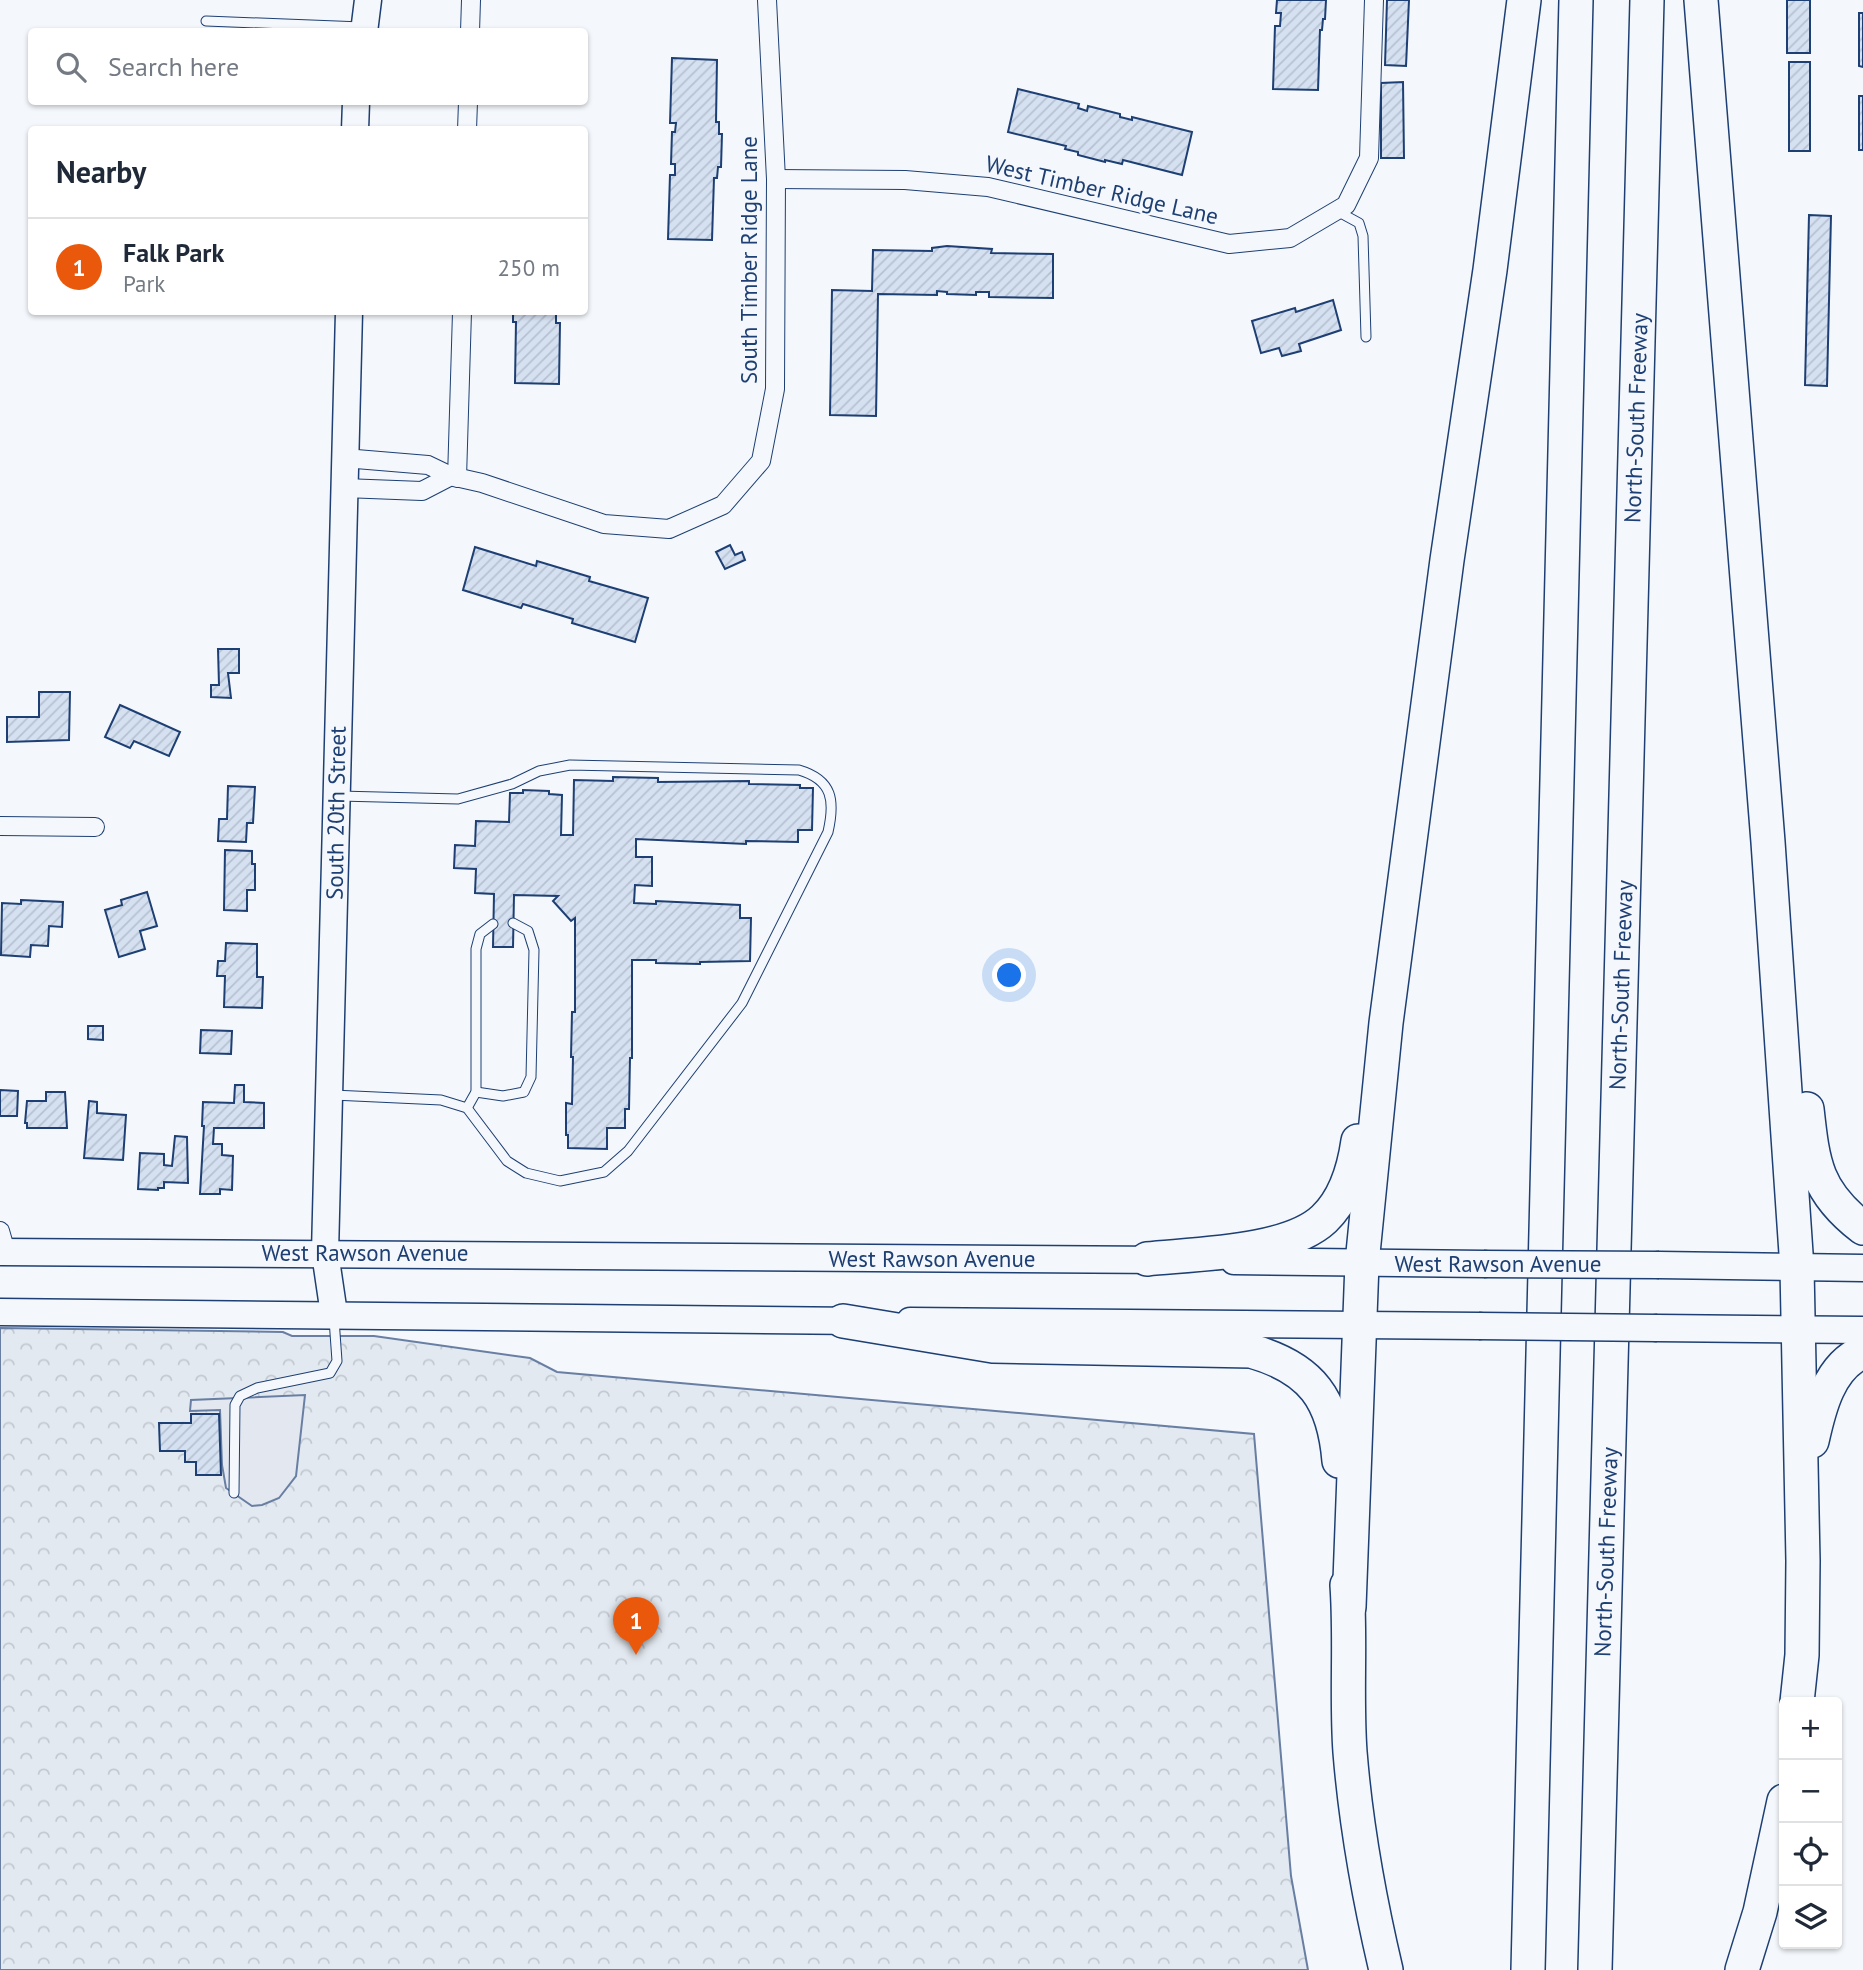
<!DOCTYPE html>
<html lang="en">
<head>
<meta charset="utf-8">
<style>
  body { margin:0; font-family:"PT Sans",sans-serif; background:#f2f2f3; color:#1f2937 }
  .controls { position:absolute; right:21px; bottom:21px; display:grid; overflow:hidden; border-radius:7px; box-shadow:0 2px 5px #0004 }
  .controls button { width:63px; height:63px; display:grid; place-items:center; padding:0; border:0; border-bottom:2px solid #e0e1e3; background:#fff; color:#1f2937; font:35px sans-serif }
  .you { position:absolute; left:1010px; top:976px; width:24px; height:24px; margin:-18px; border:5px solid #fff; border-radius:50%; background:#1a73e8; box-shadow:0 0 0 10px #1a73e833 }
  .badge { display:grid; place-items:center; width:46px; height:46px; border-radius:50%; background:#ea580c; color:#fff; font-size:23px; font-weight:700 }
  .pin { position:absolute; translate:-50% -58px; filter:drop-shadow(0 2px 4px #0008) }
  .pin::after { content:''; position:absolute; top:37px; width:24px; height:21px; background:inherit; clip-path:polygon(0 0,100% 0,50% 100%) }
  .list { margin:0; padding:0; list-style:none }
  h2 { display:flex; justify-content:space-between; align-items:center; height:91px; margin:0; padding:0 28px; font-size:30px }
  h2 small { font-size:23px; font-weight:400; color:#747a83 }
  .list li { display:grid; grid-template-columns:46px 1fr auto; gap:21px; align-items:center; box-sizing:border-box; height:98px; padding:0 28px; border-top:2px solid #e0e1e3 }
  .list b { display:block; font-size:26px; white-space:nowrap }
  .list p { margin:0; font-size:23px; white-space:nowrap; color:#747a83 }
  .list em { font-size:23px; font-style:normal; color:#747a83 }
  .icon { flex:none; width:38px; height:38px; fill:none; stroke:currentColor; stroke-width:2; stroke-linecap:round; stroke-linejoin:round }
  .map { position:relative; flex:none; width:1863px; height:1970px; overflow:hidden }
  .search { position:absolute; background:#fff; box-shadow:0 2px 5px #0004; left:28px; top:28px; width:560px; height:77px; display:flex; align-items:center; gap:18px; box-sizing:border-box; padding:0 24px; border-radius:7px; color:#747a83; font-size:26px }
  .panel { position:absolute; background:#fff; box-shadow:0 2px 5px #0004; left:28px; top:126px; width:560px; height:189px; border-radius:7px }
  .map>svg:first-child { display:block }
</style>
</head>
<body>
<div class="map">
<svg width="1863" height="1970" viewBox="0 0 1863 1970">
  <defs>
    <pattern id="park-crowns" width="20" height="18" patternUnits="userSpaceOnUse" patternTransform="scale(1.75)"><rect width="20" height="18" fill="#e3e9f0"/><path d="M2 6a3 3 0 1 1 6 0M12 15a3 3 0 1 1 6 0" fill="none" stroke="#c2c9d1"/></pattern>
    <pattern id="building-hatch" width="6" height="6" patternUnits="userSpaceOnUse" patternTransform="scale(1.75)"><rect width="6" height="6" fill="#d5e0f0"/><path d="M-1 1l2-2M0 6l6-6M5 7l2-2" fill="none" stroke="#b6c1d1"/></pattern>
  </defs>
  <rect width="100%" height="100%" fill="#f4f7fb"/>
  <path fill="url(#park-crowns)" stroke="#687fa3" stroke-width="2" d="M0,1328L283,1332L292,1336H374L530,1358L557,1372L1254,1434L1291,1876L1308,1970H0Z"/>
  <path fill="#e3e8f0" stroke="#687fa3" stroke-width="2" d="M305,1395L296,1476L279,1498L262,1505L252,1506L226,1488L222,1465L220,1410L190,1411L191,1400Z"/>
  <g fill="url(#building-hatch)" stroke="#1d3f73" stroke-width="2">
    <path d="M1277,0H1326L1325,19H1323L1322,30H1320L1318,90L1273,89L1275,26H1280L1281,13H1276Z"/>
    <path d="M1387,0H1409L1406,66L1385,65Z"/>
    <rect x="1787" y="0" width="23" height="53"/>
    <path d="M1859,13H1863V67L1859,66Z"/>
    <path d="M672,58L717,60L716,122H719V134H722L721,167H718L717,178H714L712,240L668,239L670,175H675V164H671L672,132H675L676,123H670Z"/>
    <rect x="1789" y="62" width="21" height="89"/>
    <path d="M1403,82L1404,158H1381V83Z"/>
    <path d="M1018,89L1079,104L1078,108L1087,111L1088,106L1120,114V117L1132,120V117L1192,132L1182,175L1123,160L1122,164L1105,160V162L1078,155V152L1065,149L1066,146L1008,132Z"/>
    <rect x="1859" y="96" width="4" height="54"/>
    <path d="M1809,215L1831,216L1827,386L1805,385Z"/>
    <path d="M947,246L992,249L991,253L1053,254V298L989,297V292H976V295L947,294V292L937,291V295L878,294L876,416L830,415L832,290L872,291L873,250L932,251V248Z"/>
    <path d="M1333,300L1341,330L1299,344L1301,351L1282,356L1279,348L1261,353L1252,321L1295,308L1296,312Z"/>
    <path d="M513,312H556V323H560L559,384L515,383L516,322H513Z"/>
    <path d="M730,545L735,555L742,552L745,560L725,569L716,552Z"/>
    <path d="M475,547L536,566L537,561L590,577L589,581L648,598L635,642L572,623L573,619L523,604L521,608L463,590Z"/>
    <path d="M218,649H239V673H228L231,698L211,697V685H219Z"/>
    <path d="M39,692H70L69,740L7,742V717H39Z"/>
    <path d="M120,705L180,732L169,756L134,741L130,748L105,737Z"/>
    <path d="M613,777L658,778V782L749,781V784L800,785V788H813L812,830H798V842L746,841V844L636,839V857H652V886L635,885L634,903L656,904V901L740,905V918H751L750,961L700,962V964L656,963V960H632V1058H630L629,1109H625V1128H607V1149L568,1148V1135H566V1103L572,1104L573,1057H571L572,1012H575V918L571,921L553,901L558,896L514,895L513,947H493L494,894L475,893L476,869L454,868L455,845L475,846L476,821L509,822L510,793H523V790L549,791V794L562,795L561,835H573L574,780L613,781Z"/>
    <path d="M228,786L255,787L253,823H247L246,842L218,841L219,819H227Z"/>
    <path d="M225,850L252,851V864H255V890H247V911L224,910Z"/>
    <path d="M147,892L157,926L140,931L145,949L119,957L105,910L122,905L121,900Z"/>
    <path d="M21,900L63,902L62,927L49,926L48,946L31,945L30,957L1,955L2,903L21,904Z"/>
    <path d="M226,943L257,944V977H263L262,1008L224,1007L225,976H217L218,961H225Z"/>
    <path d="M88,1026H103V1040L88,1039Z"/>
    <path d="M201,1030L232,1031L231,1054L200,1053Z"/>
    <path d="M235,1085H244V1102L264,1103V1128H214L213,1144H222V1155L233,1156L232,1190L220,1189V1194H200L204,1126H202L203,1102L234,1103Z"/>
    <path d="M0,1090L18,1091L17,1116H0Z"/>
    <path d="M46,1092H65L67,1128H27V1123H25L27,1101H46Z"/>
    <path d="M89,1101L97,1102V1113L126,1115L123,1160L84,1158Z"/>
    <path d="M175,1136L187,1137L188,1183L164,1182V1188H158V1190L138,1189L140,1153L164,1154V1165L172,1166Z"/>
    <path d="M191,1414H219L221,1475H196V1462H185V1451H160L159,1423H191Z"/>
  </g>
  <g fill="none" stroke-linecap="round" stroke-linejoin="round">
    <g stroke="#1d3f73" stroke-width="11">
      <g id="lane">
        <path d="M206,21L362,27"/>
        <path d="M1337,211L1359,223L1363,236L1366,337"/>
        <path d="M476,1092L503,1096L524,1092L531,1077L534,950L528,931L513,923"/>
        <path d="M333,1095L441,1100L467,1108L507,1161L526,1173L560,1181L604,1172L628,1151L742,1003L828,832C835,801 833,780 799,770L570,765L539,771L512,784L458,799L339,796"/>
        <path d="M467,1108L476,1092V949L480,934L493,924"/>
        <path d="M234,1493L235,1405L240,1396L257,1388L330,1373L337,1361L334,1319"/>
      </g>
    </g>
    <g stroke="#1d3f73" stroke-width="20">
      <g id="street">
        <path d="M470,32L471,0"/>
        <path d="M467,130L468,102"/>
        <path d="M776,179L905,180L988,187L1229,244L1290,238L1346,205L1369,158L1374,0"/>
        <path d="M344,458L428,465L451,476L482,483L604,524L669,529L723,505L761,461L775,389L776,179L767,0"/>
        <path d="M457,478L462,312"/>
        <path d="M344,488L422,491L451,476"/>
        <path d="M0,826L95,827"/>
        <path d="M0,1231L6,1252"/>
      </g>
    </g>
    <g stroke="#1d3f73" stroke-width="29">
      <g id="secondary">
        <path d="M364,32L368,0"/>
        <path d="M355,130L356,102"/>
        <path d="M0,1252L1167,1260"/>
        <path d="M1234,1261L1484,1264"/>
        <path d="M1659,1265L1863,1268"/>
        <path d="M0,1312L861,1321"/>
        <path d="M334,1314L325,1253L349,312"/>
        <path d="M910,1321L1479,1326"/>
        <path d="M1657,1328L1863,1330"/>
      </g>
    </g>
    <g stroke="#1d3f73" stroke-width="36">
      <g id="highway">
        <path d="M1701,0L1768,842L1797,1268L1803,1561L1802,1655L1797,1702"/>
        <path d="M1807,1109C1813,1164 1816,1192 1863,1228"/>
        <path d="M1147,1259C1195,1254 1288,1253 1324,1219C1345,1199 1354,1169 1358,1141"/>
        <path d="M843,1321L993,1346L1251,1351C1312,1368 1334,1400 1339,1461"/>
        <path d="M1812,1441C1819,1409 1829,1366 1863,1352"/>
        <path d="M1347,1585C1351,1641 1346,1696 1350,1752C1356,1826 1369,1898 1386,1970"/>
        <path d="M1349,1607L1362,1263L1386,1023L1447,560L1490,270L1524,0"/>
        <path d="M1528,1970L1576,0"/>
        <path d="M1595,1970L1647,0"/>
        <path d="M1742,1970L1760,1912L1784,1801"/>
      </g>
    </g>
    <use href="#lane" stroke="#f4f7fb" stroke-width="9"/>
    <use href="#street" stroke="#f4f7fb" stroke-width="18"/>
    <use href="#secondary" stroke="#f4f7fb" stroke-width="26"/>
    <use href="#highway" stroke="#f4f7fb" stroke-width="33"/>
    <g stroke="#1d3f73" stroke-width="29" stroke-linecap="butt">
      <g id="secondary-bridge">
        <path d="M1484,1264L1659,1265"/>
        <path d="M1479,1326L1657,1328"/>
      </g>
    </g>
    <use href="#secondary-bridge" stroke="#f4f7fb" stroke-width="26"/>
  </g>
  <g text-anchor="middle" stroke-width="5" stroke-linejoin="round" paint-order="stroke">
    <g font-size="23" fill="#1d3f73" stroke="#f4f7fb">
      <text transform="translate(1102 190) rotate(13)" y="8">West Timber Ridge Lane</text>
      <text transform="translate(749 260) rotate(-90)" y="8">South Timber Ridge Lane</text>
      <text transform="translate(1636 418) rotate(-88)" y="8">North-South Freeway</text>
      <text transform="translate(336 813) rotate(-89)" y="8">South 20th Street</text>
      <text transform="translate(1621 985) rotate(-88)" y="8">North-South Freeway</text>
      <text x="365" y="1261">West Rawson Avenue</text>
      <text x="932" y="1267">West Rawson Avenue</text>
      <text x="1498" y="1272">West Rawson Avenue</text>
      <text transform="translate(1606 1552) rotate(-88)" y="8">North-South Freeway</text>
    </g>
  </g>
</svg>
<div class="controls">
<button>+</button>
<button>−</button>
<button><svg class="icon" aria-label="locate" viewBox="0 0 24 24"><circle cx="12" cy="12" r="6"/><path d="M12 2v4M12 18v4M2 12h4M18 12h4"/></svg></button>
<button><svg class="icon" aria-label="layers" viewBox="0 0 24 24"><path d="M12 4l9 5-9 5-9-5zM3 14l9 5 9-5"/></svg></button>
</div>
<div class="you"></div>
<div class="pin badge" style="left:636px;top:1655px">1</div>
<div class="search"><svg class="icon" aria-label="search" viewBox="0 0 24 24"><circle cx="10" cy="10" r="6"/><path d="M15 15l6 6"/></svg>Search here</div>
<section class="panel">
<h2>Nearby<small></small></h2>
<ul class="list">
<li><span class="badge">1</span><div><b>Falk Park</b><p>Park</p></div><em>250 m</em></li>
</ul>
</section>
</div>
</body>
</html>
